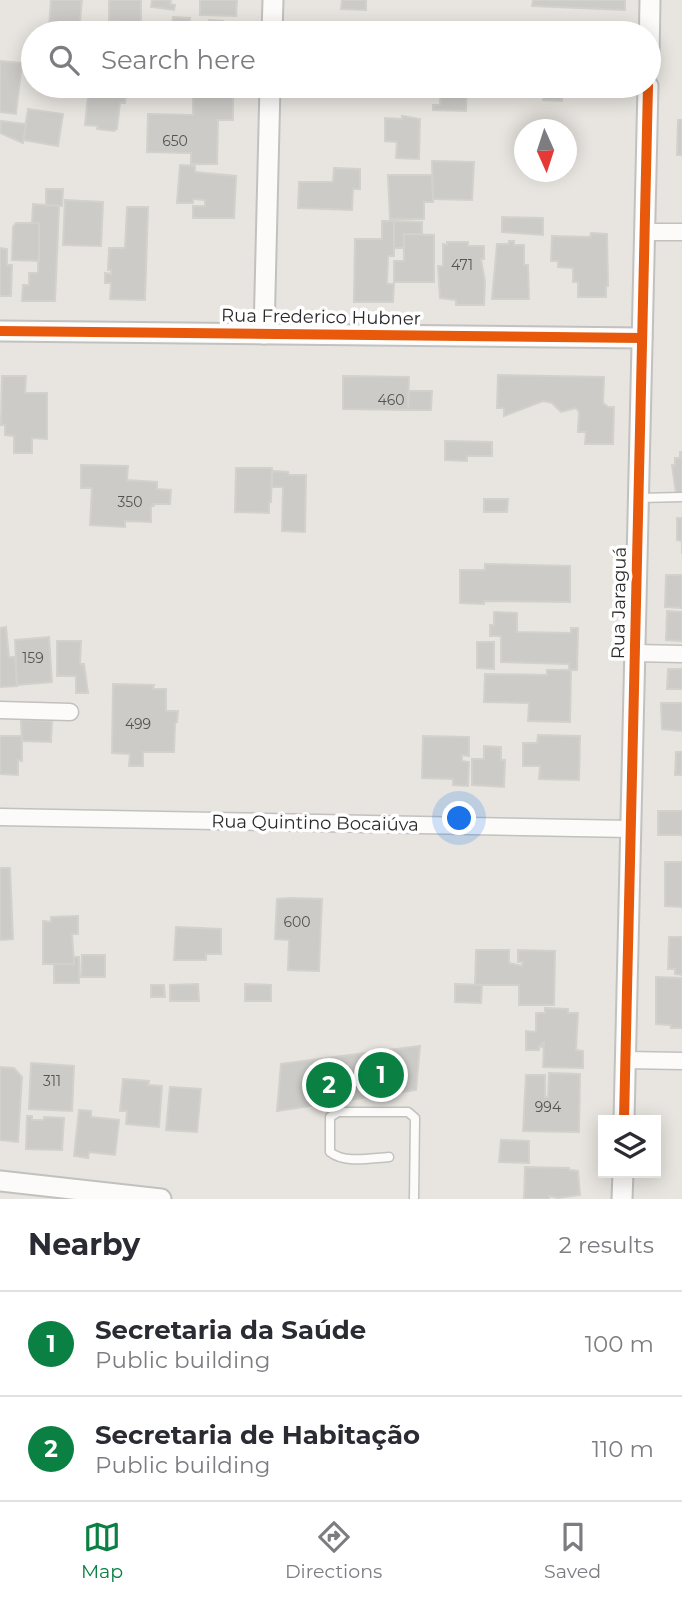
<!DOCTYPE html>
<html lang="en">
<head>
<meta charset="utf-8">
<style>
  body { margin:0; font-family:Montserrat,sans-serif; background:#f2f2f3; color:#2b2b33 }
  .controls { position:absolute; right:21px; bottom:21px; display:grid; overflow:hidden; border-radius:0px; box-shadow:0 4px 18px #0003 }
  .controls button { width:63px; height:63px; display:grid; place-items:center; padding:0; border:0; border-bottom:2px solid #e1e1e2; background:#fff; color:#2b2b33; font:35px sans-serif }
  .compass { position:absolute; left:514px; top:119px; width:63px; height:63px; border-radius:50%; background:#fff; box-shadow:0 4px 18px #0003; rotate:177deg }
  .you { position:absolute; left:460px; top:819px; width:24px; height:24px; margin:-18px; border:5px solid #fff; border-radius:50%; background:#1a73e8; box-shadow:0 0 0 10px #1a73e833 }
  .badge { display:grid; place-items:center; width:46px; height:46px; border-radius:50%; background:#0b8043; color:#fff; font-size:23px; font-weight:700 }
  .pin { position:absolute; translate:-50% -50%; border:4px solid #fff; box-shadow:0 2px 7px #0006 }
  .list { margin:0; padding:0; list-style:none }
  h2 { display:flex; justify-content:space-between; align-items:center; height:91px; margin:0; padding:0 28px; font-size:30px }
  h2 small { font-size:23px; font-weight:400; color:#7c7c81 }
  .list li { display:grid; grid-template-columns:46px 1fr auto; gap:21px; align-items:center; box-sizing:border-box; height:105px; padding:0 28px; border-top:2px solid #e1e1e2 }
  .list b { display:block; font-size:26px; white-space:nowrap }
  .list p { margin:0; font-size:23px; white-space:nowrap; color:#7c7c81 }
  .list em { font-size:23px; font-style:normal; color:#7c7c81 }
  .icon { flex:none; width:38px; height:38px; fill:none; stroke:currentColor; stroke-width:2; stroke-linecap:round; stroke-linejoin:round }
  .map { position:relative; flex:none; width:682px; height:1199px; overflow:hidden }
  .search { position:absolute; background:#fff; box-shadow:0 4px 18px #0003; left:21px; right:21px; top:21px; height:77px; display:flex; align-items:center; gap:18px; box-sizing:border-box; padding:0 24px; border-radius:38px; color:#7c7c81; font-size:26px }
  .sheet { height:301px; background:#fff }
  nav { display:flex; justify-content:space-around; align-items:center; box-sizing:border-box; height:98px; border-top:2px solid #e1e1e2; background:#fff; font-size:19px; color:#7c7c81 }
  nav a { display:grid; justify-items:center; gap:4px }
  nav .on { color:#0b8043 }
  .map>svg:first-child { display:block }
</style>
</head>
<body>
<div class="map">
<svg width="682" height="1199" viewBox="0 0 682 1199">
  <rect width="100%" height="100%" fill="#e8e5e0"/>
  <g fill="#cdcbc7" stroke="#d3d1cc" stroke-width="2">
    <path d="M51,0H82L79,31L49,28Z"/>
    <path d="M109,0H141V20L139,22L109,21Z"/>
    <path d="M152,0H171L170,4L175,5L174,10L151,7Z"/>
    <path d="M200,0H237L236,16L200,15Z"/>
    <path d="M342,0H366V10L341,9Z"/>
    <path d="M533,0H625V10L532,6Z"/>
    <path d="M173,17L190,18L189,33H171Z"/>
    <path d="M209,20L223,21V24H238V33H204V25H209Z"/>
    <path d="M0,61L22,63L16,114L0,112Z"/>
    <path d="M89,86H126L125,103H120L117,129L114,131L97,129L98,126L85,125Z"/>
    <path d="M166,86H234V90L166,88Z"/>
    <path d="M301,86H354V97L301,96Z"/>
    <path d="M441,86H467L466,111L433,110V105H440Z"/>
    <path d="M544,86H606V89H600V91L562,90V101L543,100Z"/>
    <path d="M193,95L233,96V120H218L217,164H191V153L147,152L148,114L193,115Z"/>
    <path d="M28,109L63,114L58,146L23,140Z"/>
    <path d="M402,116L420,119L419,159L396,158L397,142L385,141V118L402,119Z"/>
    <path d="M678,120H682V155H677Z"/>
    <path d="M1,121L26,124L23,143L0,133Z"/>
    <path d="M432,161L474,162L472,200L433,199Z"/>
    <path d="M180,165L195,166V172L236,176L234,218H193V206H205V200L193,199V203H177Z"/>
    <path d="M334,168L360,169V189H353L352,210L298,208L299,182H333Z"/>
    <path d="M388,175H432L433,202H424V219H390Z"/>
    <path d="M46,189H63L62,206L46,205Z"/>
    <path d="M65,200L103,202L101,246L63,245Z"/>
    <path d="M33,204L59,206L55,301H22L23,285H29V273H38L39,223H32Z"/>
    <path d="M127,207H148L145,300L110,299L111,283H105V273L111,274V270H108L109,248H125Z"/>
    <path d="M502,217L543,218V235L502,232Z"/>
    <path d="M382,221H394V256H388L387,284H394L393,302H354L355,239H382Z"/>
    <path d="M394,221L422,222V234H404V248H394Z"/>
    <path d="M16,223H39V261L12,260L13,227Z"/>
    <path d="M591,233L607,234L608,286H606V297H578V282H573V268L558,267V261H551L552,236L590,237Z"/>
    <path d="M404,234L434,235V282H394V261H404Z"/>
    <path d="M509,241H514V245H524V265H528L529,299H492L497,244H509Z"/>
    <path d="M447,242H468V246H484V259H481L485,282L484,305H456V300L440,298L438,266H443V244L447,245Z"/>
    <path d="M0,248L7,249V265H12L11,296H0Z"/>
    <path d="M498,375L604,377L603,403L608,407H614L613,444H585L586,432H578L579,412L576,408L561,412L552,403L543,401L504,416V408H497Z"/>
    <path d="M2,376H26L25,393H47V439L32,438V453H14V436L5,435V425H1Z"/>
    <path d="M343,376L409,377L408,410L343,409Z"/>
    <path d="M409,391H432L431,410H408Z"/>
    <path d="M445,441L492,442V456H467V461L445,460Z"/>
    <path d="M680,452H682V493H676L672,465H675V458H680Z"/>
    <path d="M81,465L128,466L127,480L157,482V489L171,490L170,504H154V506H151V522L125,521V527L90,525L92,488H81Z"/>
    <path d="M236,468H272L271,502H269V513L235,512Z"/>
    <path d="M272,471L288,472L289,475H306L305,532L282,531L283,487H272Z"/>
    <path d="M484,499H508L507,512H484Z"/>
    <path d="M677,518H682V554V541L677,540Z"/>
    <path d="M485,564L570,566V602L484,601V604L460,603V570H485Z"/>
    <path d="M666,575H682V608L665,607Z"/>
    <path d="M667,611L682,612V641L666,640Z"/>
    <path d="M494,612L517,613V632L571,633V628H578L577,670H569V664L501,662V636H490V625H494Z"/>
    <path d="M6,627L9,657H15L17,686L0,687V628Z"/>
    <path d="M49,637L52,682L17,685L15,640Z"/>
    <path d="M57,641H81L80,664H84L88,693H76V676H57Z"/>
    <path d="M477,642H494V669L477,668Z"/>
    <path d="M668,669H682V689H667Z"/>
    <path d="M547,670H571L570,722L528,721L529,703L484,702L485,674L547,675Z"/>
    <path d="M113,684L154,685L153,689H166V711H178L177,722L175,723L174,752H143V766H129L130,754L112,753Z"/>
    <path d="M661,703H682V731L662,729Z"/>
    <path d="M21,720L52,721L51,742L22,741Z"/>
    <path d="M538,735L580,736L579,780L539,779L540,766H523V743H537Z"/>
    <path d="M0,736H22V761L18,760V775L0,774Z"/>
    <path d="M423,736L469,737V756L462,755V761L469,762L468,786L453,785V779L422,778Z"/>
    <path d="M484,746L501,747V760H505L504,787L472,785V759H484Z"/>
    <path d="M676,752H682V775H675Z"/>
    <rect x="658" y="811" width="24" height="24"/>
    <path d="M665,862H682V907L665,906Z"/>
    <path d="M0,868H10L13,939L0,940Z"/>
    <path d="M291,898L322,899L319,971L288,970L289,940L275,939L277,899Z"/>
    <path d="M78,916V934H72L74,964H43V921L51,922V917Z"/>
    <path d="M176,927L221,929V954H206V960H174Z"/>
    <path d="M669,937H682V975L675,974V969H668Z"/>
    <path d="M476,950H509V963L522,966L523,962H518V950L555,951L554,1005H519V985H475Z"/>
    <path d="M82,955H105V977H81Z"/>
    <path d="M74,957H79V983H54V964H74Z"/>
    <path d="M656,977L682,978V1028H671V1025L656,1024Z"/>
    <path d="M198,984L199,1001H170V985Z"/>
    <path d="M245,984L271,985V1001H245Z"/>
    <path d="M455,984L482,985L481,1003L455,1002Z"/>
    <path d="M151,985H164L165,997H151Z"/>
    <path d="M545,1008L568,1009V1013H578L576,1050L583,1051V1068L543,1067L544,1043H542V1047L539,1046V1050H526V1031L536,1032V1013H545Z"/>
    <path d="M420,1046L416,1090L277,1111L281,1064Z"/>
    <path d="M31,1063L74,1066L72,1111L29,1109Z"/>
    <path d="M0,1067L14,1068L22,1077L18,1142L0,1140Z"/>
    <path d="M549,1073L580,1074L579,1132L523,1131L526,1075H545V1097H548Z"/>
    <path d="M123,1079L149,1081L148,1085L162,1086L159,1127L126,1124L127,1111H120Z"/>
    <path d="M170,1087L201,1089L197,1132L166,1130Z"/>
    <path d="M79,1110L91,1111V1117L119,1120L115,1155L89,1152L88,1158L74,1156Z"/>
    <path d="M27,1116H32V1120H44V1117L64,1118L62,1150L26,1149Z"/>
    <path d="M501,1140L529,1141V1163L499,1162Z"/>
    <path d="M525,1167L569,1168V1170L578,1171L580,1195L558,1198L549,1196V1199H524Z"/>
  </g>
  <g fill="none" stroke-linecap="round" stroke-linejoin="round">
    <g stroke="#c1c1c0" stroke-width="11">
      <g id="service">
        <path d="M639,498L682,497"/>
        <path d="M389,1157C371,1158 345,1164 330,1152V1117L338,1112H408L415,1118L414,1199"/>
      </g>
    </g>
    <g stroke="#c1c1c0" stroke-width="19">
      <g id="minor">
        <path d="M645,232H682"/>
        <path d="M635,653L682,654"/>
        <path d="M0,710L70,712"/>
        <path d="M0,817L631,829"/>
        <path d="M625,1060L682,1061"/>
      </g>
    </g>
    <g stroke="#c1c1c0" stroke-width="23">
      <g id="tertiary">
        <path d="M272,33L273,0"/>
        <path d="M649,59L650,0"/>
        <path d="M0,331L642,338"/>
        <path d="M264,334L270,86"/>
        <path d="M624,1120L648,86"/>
        <path d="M0,1181L161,1199"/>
        <path d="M622,1199L623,1173"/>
      </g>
    </g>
    <use href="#service" stroke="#fcfbfa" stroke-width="8"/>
    <use href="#minor" stroke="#fcfbfa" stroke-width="16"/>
    <use href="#tertiary" stroke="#fcfbfa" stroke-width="19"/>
    <g stroke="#fff" stroke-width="15">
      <g id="cycleway">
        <path d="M0,331L642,338"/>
        <path d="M624,1120L648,86"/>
      </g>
    </g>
    <use href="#cycleway" stroke="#e8590c" stroke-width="10"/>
  </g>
  <g text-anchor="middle" stroke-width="7" stroke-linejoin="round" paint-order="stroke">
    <g font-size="14" fill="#545453">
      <text x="175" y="146">650</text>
      <text x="462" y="270">471</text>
      <text x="391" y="405">460</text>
      <text x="130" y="507">350</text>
      <text x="33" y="663">159</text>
      <text x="138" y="729">499</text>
      <text x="297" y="927">600</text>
      <text x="52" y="1086">311</text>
      <text x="548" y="1112">994</text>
    </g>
    <g font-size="18" fill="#2a2a2a" stroke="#fff">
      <text transform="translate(321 317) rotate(1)" y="6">Rua Frederico Hubner</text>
      <text transform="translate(619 603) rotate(-89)" y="6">Rua Jaraguá</text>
      <text transform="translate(315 823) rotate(1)" y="6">Rua Quintino Bocaiúva</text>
    </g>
  </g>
</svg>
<div class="controls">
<button><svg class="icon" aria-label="layers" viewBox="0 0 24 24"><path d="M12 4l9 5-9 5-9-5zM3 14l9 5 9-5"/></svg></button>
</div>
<svg class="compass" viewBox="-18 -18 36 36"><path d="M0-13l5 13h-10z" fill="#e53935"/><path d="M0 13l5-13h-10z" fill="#7c7c81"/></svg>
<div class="you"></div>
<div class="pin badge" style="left:381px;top:1075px">1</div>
<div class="pin badge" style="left:329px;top:1085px">2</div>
<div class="search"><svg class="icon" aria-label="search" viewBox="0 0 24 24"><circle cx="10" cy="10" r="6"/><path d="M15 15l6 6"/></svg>Search here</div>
</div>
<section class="sheet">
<h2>Nearby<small>2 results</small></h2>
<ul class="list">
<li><span class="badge">1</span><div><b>Secretaria da Saúde</b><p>Public building</p></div><em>100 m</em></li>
<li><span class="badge">2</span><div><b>Secretaria de Habitação</b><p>Public building</p></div><em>110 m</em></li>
</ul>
</section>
<nav>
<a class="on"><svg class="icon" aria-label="map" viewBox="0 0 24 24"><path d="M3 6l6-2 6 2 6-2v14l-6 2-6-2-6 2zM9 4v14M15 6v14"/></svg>Map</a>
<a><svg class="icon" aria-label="directions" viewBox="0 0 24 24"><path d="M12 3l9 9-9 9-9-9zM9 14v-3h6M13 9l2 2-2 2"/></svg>Directions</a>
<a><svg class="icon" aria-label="saved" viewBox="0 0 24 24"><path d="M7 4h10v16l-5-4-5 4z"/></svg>Saved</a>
</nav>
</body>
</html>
